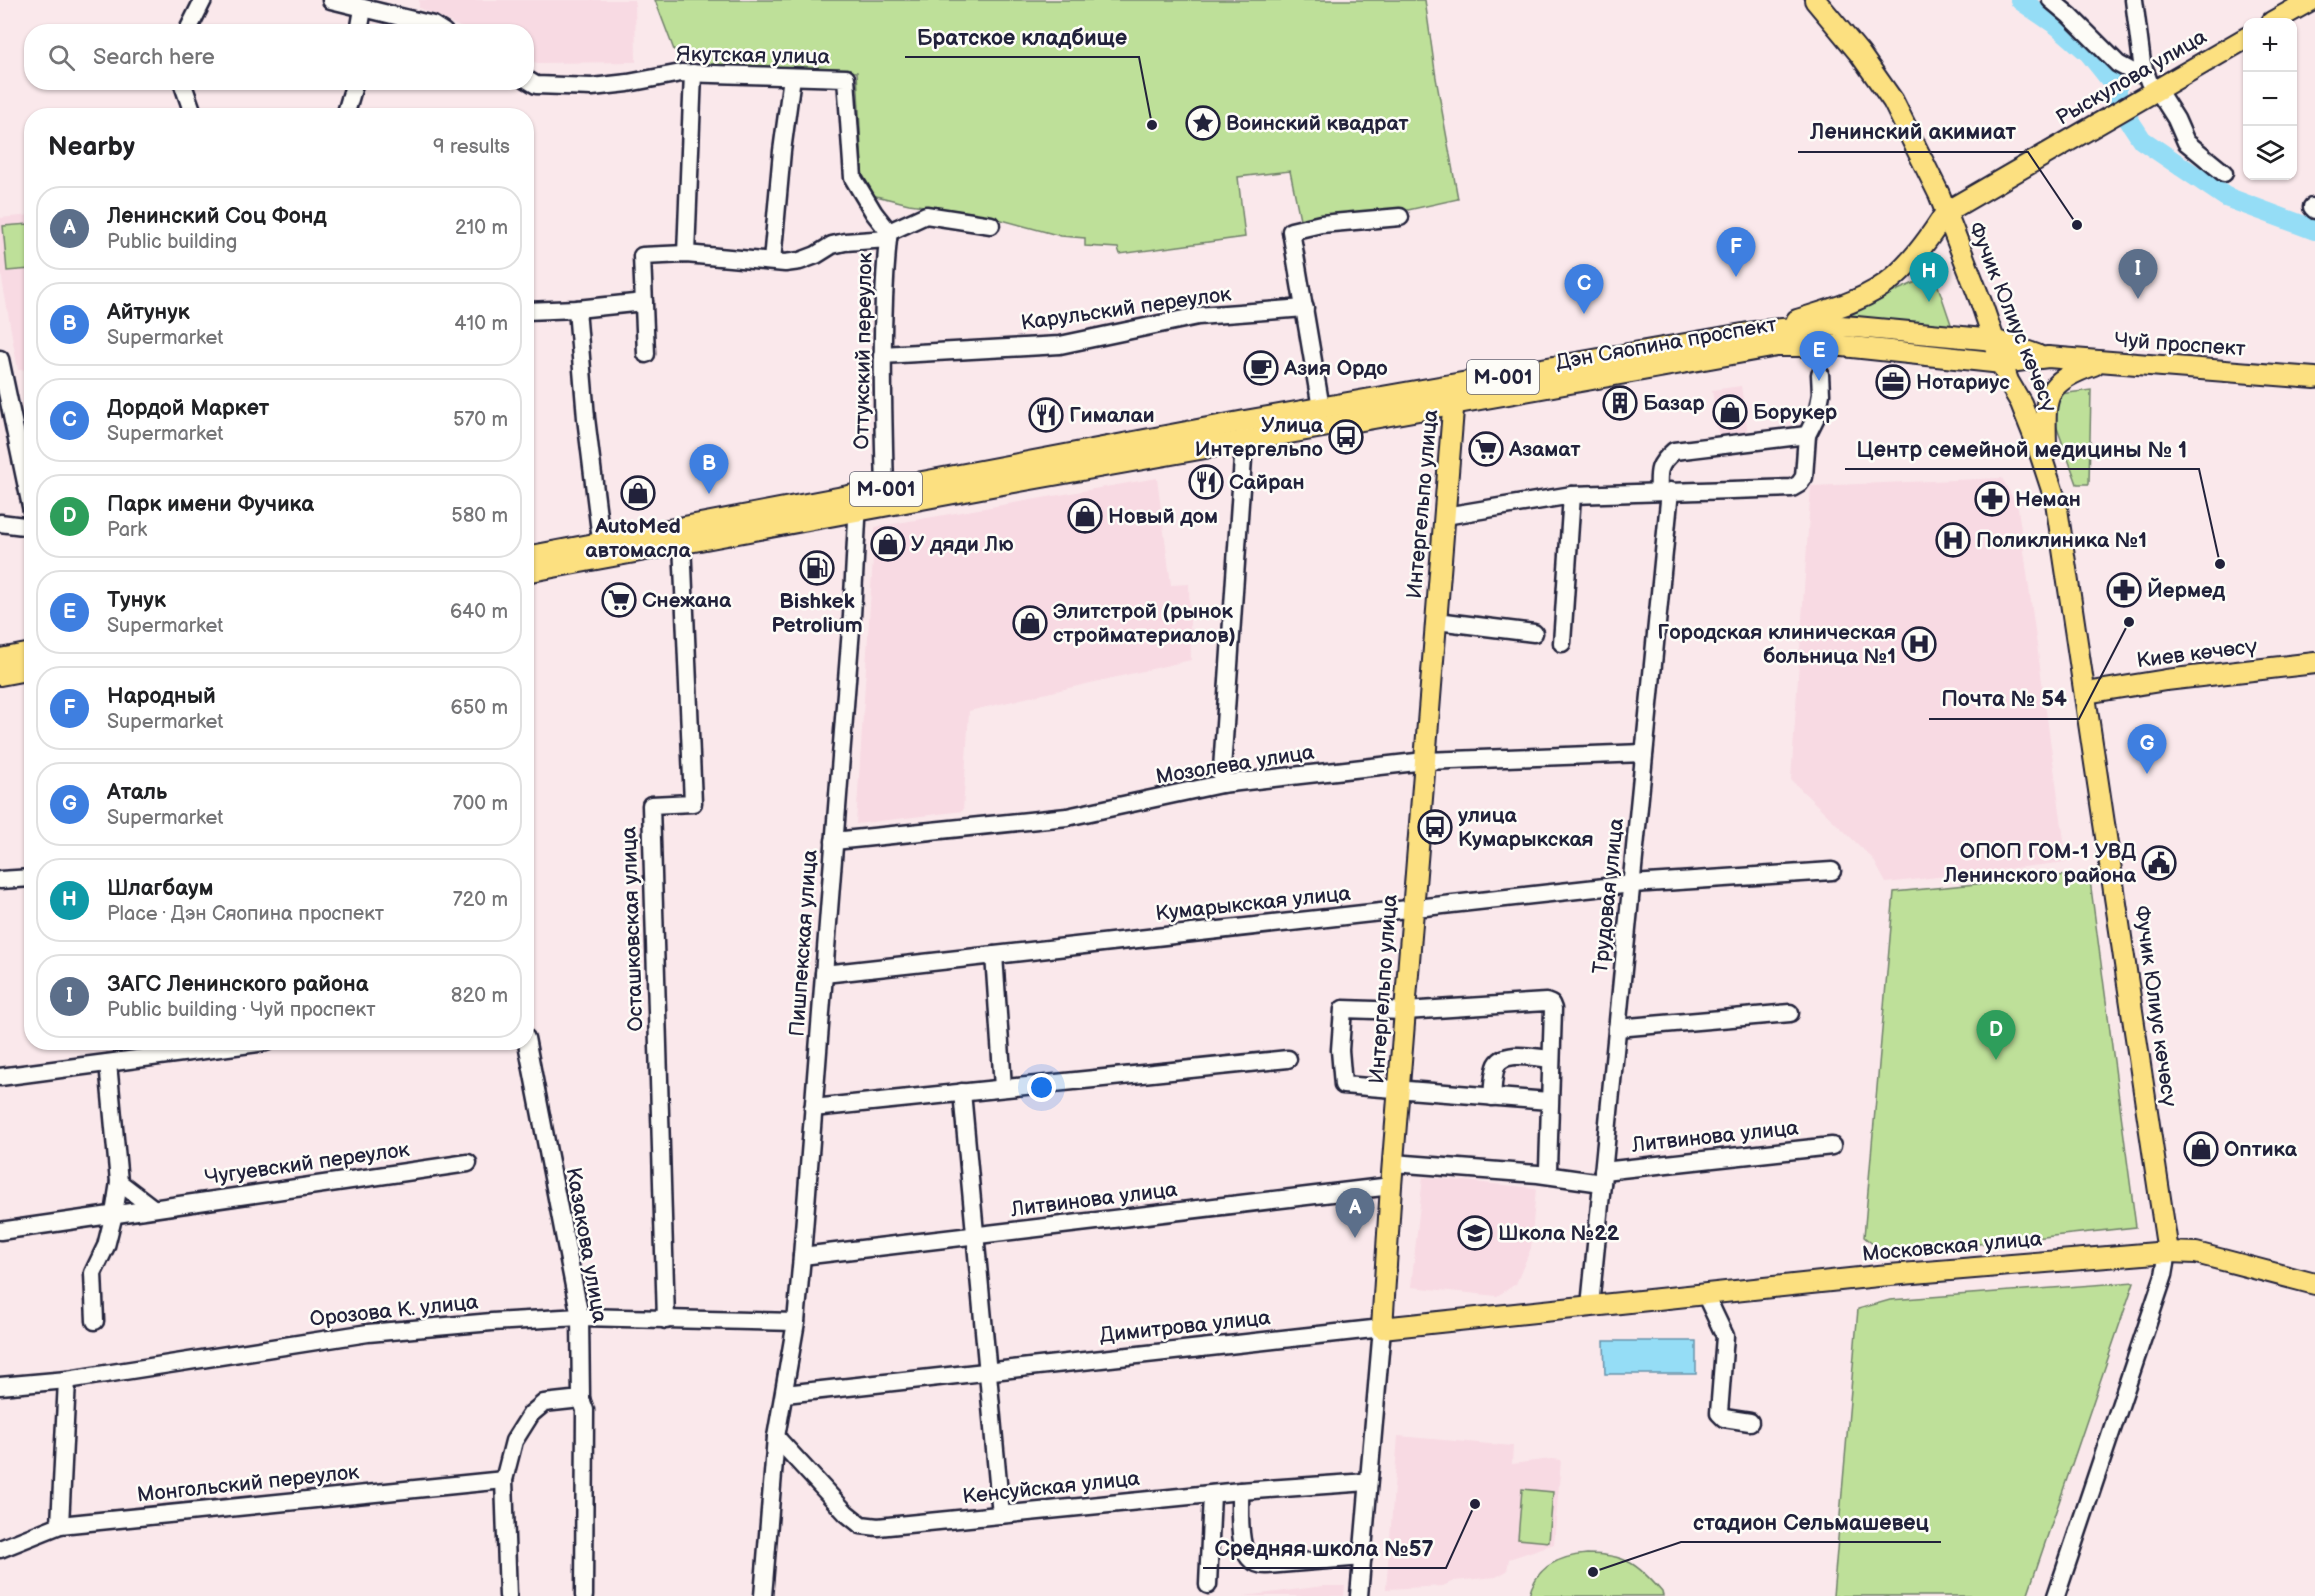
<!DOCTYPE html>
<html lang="en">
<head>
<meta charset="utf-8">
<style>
  body { margin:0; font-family:"Balsamiq Sans",sans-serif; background:#f6f6f6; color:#202124 }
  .controls { position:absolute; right:18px; top:18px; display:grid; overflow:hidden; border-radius:12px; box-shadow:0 2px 4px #0004 }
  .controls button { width:54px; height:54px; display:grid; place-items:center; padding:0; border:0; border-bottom:2px solid #e0e0e0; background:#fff; color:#202124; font:30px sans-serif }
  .you { position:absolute; left:1042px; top:1088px; width:21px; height:21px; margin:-15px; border:4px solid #fff; border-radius:50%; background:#1a73e8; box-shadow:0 0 0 9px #1a73e833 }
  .badge { display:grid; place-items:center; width:39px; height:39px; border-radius:50%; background:#22223b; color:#fff; font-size:20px; font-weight:700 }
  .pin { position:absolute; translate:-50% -50px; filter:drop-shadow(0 2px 3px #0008) }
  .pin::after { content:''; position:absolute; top:32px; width:21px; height:18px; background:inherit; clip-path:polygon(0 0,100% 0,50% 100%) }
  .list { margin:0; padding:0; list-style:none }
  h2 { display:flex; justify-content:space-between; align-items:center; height:78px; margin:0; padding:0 24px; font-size:26px }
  h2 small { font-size:20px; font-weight:400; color:#757577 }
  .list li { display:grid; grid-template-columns:39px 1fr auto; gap:18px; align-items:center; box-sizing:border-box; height:84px; margin:0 12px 12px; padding:0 12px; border:2px solid #e0e0e0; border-radius:24px }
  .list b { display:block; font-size:22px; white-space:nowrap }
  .list p { margin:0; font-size:20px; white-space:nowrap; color:#757577 }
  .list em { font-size:20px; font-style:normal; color:#757577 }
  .icon { flex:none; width:33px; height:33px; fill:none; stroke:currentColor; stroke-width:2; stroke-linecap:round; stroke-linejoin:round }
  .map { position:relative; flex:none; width:2315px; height:1596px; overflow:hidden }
  .search { position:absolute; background:#fff; box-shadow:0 2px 4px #0004; left:24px; top:24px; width:510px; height:66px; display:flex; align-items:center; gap:15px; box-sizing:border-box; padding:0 21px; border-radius:24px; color:#757577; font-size:22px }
  .panel { position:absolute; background:#fff; box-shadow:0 2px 4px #0004; left:24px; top:108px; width:510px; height:942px; border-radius:24px }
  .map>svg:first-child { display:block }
</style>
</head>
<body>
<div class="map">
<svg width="2315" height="1596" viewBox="0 0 2315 1596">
  <rect width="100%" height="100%" fill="#fae8eb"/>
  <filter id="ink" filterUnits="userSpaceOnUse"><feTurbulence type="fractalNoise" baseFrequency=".0167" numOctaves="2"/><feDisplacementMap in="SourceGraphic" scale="12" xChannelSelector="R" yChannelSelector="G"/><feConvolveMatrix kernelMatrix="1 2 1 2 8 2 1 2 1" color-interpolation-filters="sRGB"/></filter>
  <g filter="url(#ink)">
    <g fill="#f8dae3">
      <path d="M419,0H635L636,62L537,63L527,58L526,32L469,31L419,8Z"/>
      <path d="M31,215V369L18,370L0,268V218Z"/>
      <path d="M1741,386L1748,434L1719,438L1712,390Z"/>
      <path d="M1157,478L1171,585L1189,584L1191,660L969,711L963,811L856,824L875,527Z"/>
      <path d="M2002,478L2018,508L2067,862L1886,883L1873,859L1791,780L1811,486Z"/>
      <path d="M1423,1177L1536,1188L1531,1248L1516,1284L1497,1296L1411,1287Z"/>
      <path d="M1398,1436L1513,1446L1512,1464L1551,1459L1561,1460L1554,1544L1509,1559L1507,1571L1496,1577L1454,1581L1443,1586L1386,1589Z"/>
      <path d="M1324,1586H1345L1344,1596H1244Z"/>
    </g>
    <g fill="#bee099" stroke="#70816a" stroke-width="1.5">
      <path d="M655,0H1425L1436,78L1458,199L1390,214L1300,219L1290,171L1238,177L1245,237L1120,254L1118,248L1085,246V238L1061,236L976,213L909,204L868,194L863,185L857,72L715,66L674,50Z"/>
      <path d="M29,224L31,269L7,271L3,226Z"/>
      <path d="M1934,274L1953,330L1845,317L1848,312Z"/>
      <path d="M2091,390L2089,484H2077L2051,411L2060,394Z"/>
      <path d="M2089,873L2136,1227L1885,1254L1864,1237L1894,892Z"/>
      <path d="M2134,1282L2027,1596H1833L1858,1309L1890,1300Z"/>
      <path d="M1522,1489L1553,1492L1549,1542L1518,1539Z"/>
      <path d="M1587,1554C1625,1554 1638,1564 1662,1592L1663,1596H1529C1536,1566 1559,1556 1587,1554Z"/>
    </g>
    <path fill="#95ddf6" stroke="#6792ab" stroke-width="1.5" d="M1604,1341H1696V1374H1605Z"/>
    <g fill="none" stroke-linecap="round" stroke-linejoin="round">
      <path stroke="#95ddf6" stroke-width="20" d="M2020,0L2058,26L2089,53L2117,88V102L2142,140L2226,197L2315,230"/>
      <g stroke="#22223b" stroke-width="21">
        <g id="minor">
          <path d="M331,0L433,25L444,32"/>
          <path d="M2051,0L2070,16L2118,64L2135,73H2146"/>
          <path d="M2134,0L2142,63L2149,82"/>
          <path d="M187,32L203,0"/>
          <path d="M359,32L363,9"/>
          <path d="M526,79L536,85L592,87L628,83L681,73L846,78L853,178L874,213L889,232L888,239"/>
          <path d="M182,82L194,116"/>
          <path d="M2157,89L2176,119L2186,142L2224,173"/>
          <path d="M345,116L355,82"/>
          <path d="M2312,207L2315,210"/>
          <path d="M889,232L926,215L991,225"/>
          <path d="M686,254L693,73"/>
          <path d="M772,261L782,151L792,77"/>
          <path d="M577,309L586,418L603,556"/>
          <path d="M526,311L577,309L644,302"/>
          <path d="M646,354L642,256L686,254L785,263L800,261L816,255L832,245L845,242L888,239C880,322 883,406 885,490"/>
          <path d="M882,355L1060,345L1198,316L1305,308"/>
          <path d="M0,359L32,511"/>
          <path d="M1321,408L1291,231L1321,224L1400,217"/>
          <path d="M1659,491C1658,470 1658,465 1674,451L1807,435"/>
          <path d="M1445,516L1572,495L1792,488L1799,484L1804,477L1807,435L1817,415L1821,394L1820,374"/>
          <path d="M0,523L32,527"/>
          <path d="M1437,621L1534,633"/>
          <path d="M1562,643L1572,495"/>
          <path d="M1221,784L1245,429"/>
          <path d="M834,841L1067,817L1221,784L1425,761L1644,753"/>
          <path d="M0,880L32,878"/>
          <path d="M994,955L1003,1087"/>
          <path d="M824,974L1632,884L1832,871"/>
          <path d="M1617,1028L1790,1013"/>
          <path d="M108,1063L119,1182L153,1208"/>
          <path d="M0,1077L266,1042"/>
          <path d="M962,1092L1001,1515"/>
          <path d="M1492,1097C1493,1087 1493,1076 1496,1067C1502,1049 1537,1058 1551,1059"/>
          <path d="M813,1108L1288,1059"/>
          <path d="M1393,1163L1538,1174L1602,1183"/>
          <path d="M1548,1169L1553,1009L1551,1004L1546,1002L1405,1011L1343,1009L1340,1050L1343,1085L1549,1101"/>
          <path d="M1603,1171L1832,1146"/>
          <path d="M0,1231L468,1163"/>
          <path d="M802,1256L1391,1186"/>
          <path d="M1705,1294L1725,1336L1719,1413L1724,1418L1750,1422"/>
          <path d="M1590,1306L1670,491"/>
          <path d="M666,1320L651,805L693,803L682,542"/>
          <path d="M95,1321L93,1273L106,1246L114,1214L119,1182"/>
          <path d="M0,1386L67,1380L368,1333L492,1322L580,1317L796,1322"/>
          <path d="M785,1394L1382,1328L1359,1596"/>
          <path d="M581,1399L585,1410L584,1596"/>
          <path d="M776,1437L846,1513L861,1525L878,1527L1240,1491L1368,1482"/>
          <path d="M1240,1491C1241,1516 1234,1566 1267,1565L1363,1557"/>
          <path d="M60,1525L67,1380"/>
          <path d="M0,1549L60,1525L504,1480"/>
          <path d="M1208,1585L1212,1494"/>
          <path d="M508,1596L504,1480L514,1441L531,1414L544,1403L581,1399L580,1317L526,1038"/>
          <path d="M763,1596L776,1437L796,1322L802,1256L852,616L858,501"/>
          <path d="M2056,1596L2164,1275L2168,1252"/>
        </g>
      </g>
      <g stroke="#22223b" stroke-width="24">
        <g id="major">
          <path d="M1815,0L1860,54L1893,101L1939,194L1981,302L2008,381L2021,403L2036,441L2056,502L2168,1252"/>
          <path d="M2272,22L2311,0"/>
          <path d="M1797,320C1829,310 1868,300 1894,277C1915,259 1931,236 1946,212L2248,37"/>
          <path d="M1455,385L1391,1186L1382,1328L1878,1276L2168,1252L2196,1253L2315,1284"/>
          <path d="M2046,453C2046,401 2038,384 2094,365"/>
          <path d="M526,557L1245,421L1760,331L1823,325L1856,327L1994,340L2037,355"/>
          <path d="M526,572L997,485L1777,346H1843L2002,363L2048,357L2315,378"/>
          <path d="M0,659L32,653"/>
          <path d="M0,675L32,669"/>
          <path d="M2086,693L2166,680L2315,663"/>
        </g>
      </g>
      <use href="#minor" stroke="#fdfcf7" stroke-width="16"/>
      <use href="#major" stroke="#fce080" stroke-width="20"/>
    </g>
  </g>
  <defs>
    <g id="sight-ring" transform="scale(1.725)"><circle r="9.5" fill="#fdfcf7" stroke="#22223b" stroke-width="1.5"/><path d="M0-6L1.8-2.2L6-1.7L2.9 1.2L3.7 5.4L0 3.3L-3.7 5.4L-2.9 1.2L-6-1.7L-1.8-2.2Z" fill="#22223b"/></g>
    <g id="cafe-ring" transform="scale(1.725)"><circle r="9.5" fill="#fdfcf7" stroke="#22223b" stroke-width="1.5"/><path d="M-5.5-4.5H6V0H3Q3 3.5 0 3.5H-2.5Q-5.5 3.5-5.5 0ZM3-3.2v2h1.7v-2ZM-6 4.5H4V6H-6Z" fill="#22223b"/></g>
    <g id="office-ring" transform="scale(1.725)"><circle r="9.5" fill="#fdfcf7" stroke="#22223b" stroke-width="1.5"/><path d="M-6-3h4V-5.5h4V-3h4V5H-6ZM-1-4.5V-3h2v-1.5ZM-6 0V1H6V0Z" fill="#22223b"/></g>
    <g id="building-ring" transform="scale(1.725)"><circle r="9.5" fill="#fdfcf7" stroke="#22223b" stroke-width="1.5"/><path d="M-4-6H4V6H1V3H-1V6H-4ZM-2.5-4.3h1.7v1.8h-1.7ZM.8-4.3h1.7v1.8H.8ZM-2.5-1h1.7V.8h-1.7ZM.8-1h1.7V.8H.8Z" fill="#22223b"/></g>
    <g id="shop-ring" transform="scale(1.725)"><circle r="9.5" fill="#fdfcf7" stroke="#22223b" stroke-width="1.5"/><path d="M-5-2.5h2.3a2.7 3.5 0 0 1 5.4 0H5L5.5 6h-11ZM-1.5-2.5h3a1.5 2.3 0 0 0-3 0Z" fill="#22223b"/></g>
    <g id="restaurant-ring" transform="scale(1.725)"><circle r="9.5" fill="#fdfcf7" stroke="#22223b" stroke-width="1.5"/><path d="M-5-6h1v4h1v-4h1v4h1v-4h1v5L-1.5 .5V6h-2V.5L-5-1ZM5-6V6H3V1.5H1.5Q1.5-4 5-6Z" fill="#22223b"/></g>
    <g id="bus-ring" transform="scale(1.725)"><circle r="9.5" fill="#fdfcf7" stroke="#22223b" stroke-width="1.5"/><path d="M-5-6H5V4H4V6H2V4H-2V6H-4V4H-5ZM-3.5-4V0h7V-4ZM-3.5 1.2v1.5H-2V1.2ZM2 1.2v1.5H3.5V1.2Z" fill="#22223b"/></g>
    <g id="supermarket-ring" transform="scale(1.725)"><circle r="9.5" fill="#fdfcf7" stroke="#22223b" stroke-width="1.5"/><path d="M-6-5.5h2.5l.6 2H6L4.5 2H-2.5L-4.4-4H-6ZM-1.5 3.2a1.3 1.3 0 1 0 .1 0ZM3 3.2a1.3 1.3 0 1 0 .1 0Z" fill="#22223b"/></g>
    <g id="pharmacy-ring" transform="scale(1.725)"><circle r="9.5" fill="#fdfcf7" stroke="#22223b" stroke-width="1.5"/><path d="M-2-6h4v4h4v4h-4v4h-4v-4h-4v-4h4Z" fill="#22223b"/></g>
    <g id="hospital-ring" transform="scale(1.725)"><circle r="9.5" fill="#fdfcf7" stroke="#22223b" stroke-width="1.5"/><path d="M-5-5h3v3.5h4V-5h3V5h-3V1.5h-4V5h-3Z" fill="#22223b"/></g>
    <g id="fuel-ring" transform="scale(1.725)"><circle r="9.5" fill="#fdfcf7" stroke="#22223b" stroke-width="1.5"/><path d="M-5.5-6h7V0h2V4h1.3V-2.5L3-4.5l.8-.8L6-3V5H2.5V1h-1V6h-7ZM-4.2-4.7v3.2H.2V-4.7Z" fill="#22223b"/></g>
    <g id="civic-ring" transform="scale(1.725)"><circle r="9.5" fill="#fdfcf7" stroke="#22223b" stroke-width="1.5"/><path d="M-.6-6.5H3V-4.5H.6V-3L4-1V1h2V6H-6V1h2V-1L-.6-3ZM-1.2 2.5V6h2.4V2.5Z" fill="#22223b"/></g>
    <g id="school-ring" transform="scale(1.725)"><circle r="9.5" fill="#fdfcf7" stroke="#22223b" stroke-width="1.5"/><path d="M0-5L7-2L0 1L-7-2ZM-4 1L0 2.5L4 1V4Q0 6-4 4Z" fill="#22223b"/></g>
  </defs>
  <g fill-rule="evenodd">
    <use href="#sight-ring" x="1203" y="123"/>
    <use href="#cafe-ring" x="1261" y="368"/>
    <use href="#office-ring" x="1893" y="382"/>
    <use href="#building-ring" x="1620" y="403"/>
    <use href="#shop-ring" x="1730" y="412"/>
    <use href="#restaurant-ring" x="1046" y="415"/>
    <use href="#bus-ring" x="1346" y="437"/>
    <use href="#supermarket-ring" x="1486" y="449"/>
    <use href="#restaurant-ring" x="1206" y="482"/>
    <use href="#shop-ring" x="638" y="493"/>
    <use href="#pharmacy-ring" x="1992" y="499"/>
    <use href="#shop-ring" x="1085" y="516"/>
    <use href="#hospital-ring" x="1953" y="540"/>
    <use href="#shop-ring" x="888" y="544"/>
    <use href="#fuel-ring" x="817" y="568"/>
    <use href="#pharmacy-ring" x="2124" y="590"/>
    <use href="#supermarket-ring" x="619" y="600"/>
    <use href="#shop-ring" x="1030" y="623"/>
    <use href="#hospital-ring" x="1919" y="644"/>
    <use href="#bus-ring" x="1435" y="827"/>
    <use href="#civic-ring" x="2159" y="863"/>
    <use href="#shop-ring" x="2201" y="1149"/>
    <use href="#school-ring" x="1475" y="1233"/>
  </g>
  <g text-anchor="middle" stroke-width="5" stroke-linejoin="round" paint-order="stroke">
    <g fill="#fdfcf7" stroke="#646373" stroke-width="1.5">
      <rect x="1467" y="360" width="72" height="34" rx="4.5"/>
      <rect x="850" y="472" width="72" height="34" rx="4.5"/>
    </g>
    <g font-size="20" font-weight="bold" fill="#22223b">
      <text x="1503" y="384">M-001</text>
      <text x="886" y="496">M-001</text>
    </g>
    <g font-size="21" fill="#22223b" stroke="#fdfcf7">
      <text transform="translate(753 55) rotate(1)" y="7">Якутская улица</text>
      <text transform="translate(2131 77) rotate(-30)" y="7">Рыскулова улица</text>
      <text transform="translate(1126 308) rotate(-8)" y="7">Карульский переулок</text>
      <text transform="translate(2013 317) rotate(68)" y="7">Фучик Юлиус көчөсү</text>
      <text transform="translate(1666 343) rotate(-10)" y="7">Дэн Сяопина проспект</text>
      <text transform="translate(2180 344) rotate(4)" y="7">Чуй проспект</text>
      <text transform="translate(863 351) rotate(-89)" y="7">Оттукский переулок</text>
      <text transform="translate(1422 504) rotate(-85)" y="7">Интергельпо улица</text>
      <text transform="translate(2197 653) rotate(-7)" y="7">Киев көчөсү</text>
      <text transform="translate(1235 764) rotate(-9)" y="7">Мозолева улица</text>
      <text transform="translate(1608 896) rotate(-84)" y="7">Трудовая улица</text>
      <text transform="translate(1253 903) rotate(-6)" y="7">Кумарыкская улица</text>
      <text transform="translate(632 929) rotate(-92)" y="7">Осташковская улица</text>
      <text transform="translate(803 943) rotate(-86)" y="7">Пишпекская улица</text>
      <text transform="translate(1383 989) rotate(-86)" y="7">Интергельпо улица</text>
      <text transform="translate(2156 1006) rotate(82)" y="7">Фучик Юлиус көчөсү</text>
      <text transform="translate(1715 1136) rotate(-6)" y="7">Литвинова улица</text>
      <text transform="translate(307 1163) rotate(-8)" y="7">Чугуевский переулок</text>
      <text transform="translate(1094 1199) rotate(-7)" y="7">Литвинова улица</text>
      <text transform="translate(587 1245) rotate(80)" y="7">Казакова улица</text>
      <text transform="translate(1952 1246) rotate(-5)" y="7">Московская улица</text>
      <text transform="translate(394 1310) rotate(-6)" y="7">Орозова К. улица</text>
      <text transform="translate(1185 1326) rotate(-6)" y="7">Димитрова улица</text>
      <text transform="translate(248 1483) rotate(-6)" y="7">Монгольский переулок</text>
      <text transform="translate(1051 1487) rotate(-6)" y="7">Кенсуйская улица</text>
    </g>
    <g font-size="21" font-weight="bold" fill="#22223b" stroke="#fdfcf7" text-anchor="start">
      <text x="1226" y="130">Воинский квадрат</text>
      <text x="1284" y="375">Азия Ордо</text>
      <text x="1916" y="389">Нотариус</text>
      <text x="1643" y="410">Базар</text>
      <text x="1753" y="419">Борукер</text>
      <text x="1069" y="422">Гималаи</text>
      <text x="1323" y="432" text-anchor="end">Улица<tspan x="1323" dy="24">Интергельпо</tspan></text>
      <text x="1509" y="456">Азамат</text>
      <text x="1229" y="489">Сайран</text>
      <text x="2015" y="506">Неман</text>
      <text x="1108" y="523">Новый дом</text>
      <text x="638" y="533" text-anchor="middle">AutoMed<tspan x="638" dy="24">автомасла</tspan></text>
      <text x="1976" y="547">Поликлиника №1</text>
      <text x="911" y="551">У дяди Лю</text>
      <text x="2147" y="597">Йермед</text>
      <text x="642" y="607">Снежана</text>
      <text x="817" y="608" text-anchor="middle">Bishkek<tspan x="817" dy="24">Petrolium</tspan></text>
      <text x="1053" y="618">Элитстрой (рынок<tspan x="1053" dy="24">стройматериалов)</tspan></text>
      <text x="1896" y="639" text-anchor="end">Городская клиническая<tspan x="1896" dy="24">больница №1</tspan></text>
      <text x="1458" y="822">улица<tspan x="1458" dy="24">Кумарыкская</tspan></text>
      <text x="2136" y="858" text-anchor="end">ОПОП ГОМ-1 УВД<tspan x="2136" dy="24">Ленинского района</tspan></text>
      <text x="2224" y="1156">Оптика</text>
      <text x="1498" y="1240">Школа №22</text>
    </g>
  </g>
  <path fill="none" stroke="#22223b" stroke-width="2" d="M1152 125L1139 57H905M2077 225L2028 152H1798M2220 564L2199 469H1845M2129 622L2079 719H1929M1593 1572L1681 1542H1941M1475 1504L1446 1568H1203"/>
  <g fill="#22223b" stroke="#fdfcf7" stroke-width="2">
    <circle cx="1152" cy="125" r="6"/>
    <circle cx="2077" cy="225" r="6"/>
    <circle cx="2220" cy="564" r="6"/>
    <circle cx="2129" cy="622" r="6"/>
    <circle cx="1593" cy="1572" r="6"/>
    <circle cx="1475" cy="1504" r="6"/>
  </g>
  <g font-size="22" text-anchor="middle" font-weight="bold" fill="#22223b" stroke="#fdfcf7" stroke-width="5" stroke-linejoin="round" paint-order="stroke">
    <text x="1022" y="45">Братское кладбище</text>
    <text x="1913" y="139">Ленинский акимиат</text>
    <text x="2022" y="457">Центр семейной медицины № 1</text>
    <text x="2004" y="706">Почта № 54</text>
    <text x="1811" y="1530">стадион Сельмашевец</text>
    <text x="1324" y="1556">Средняя школа №57</text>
  </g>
</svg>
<div class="controls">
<button>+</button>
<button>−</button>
<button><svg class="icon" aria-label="layers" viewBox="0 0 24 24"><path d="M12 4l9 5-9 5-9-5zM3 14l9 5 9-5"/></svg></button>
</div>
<div class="you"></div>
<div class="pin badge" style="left:1355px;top:1238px;background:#5c6f8a">A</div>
<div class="pin badge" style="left:709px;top:494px;background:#3f7fe0">B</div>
<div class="pin badge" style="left:1584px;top:314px;background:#3f7fe0">C</div>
<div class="pin badge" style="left:1996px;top:1060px;background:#2e9e5b">D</div>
<div class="pin badge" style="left:1819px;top:381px;background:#3f7fe0">E</div>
<div class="pin badge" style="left:1736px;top:277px;background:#3f7fe0">F</div>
<div class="pin badge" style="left:2147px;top:774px;background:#3f7fe0">G</div>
<div class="pin badge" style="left:1929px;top:302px;background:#0f9aa8">H</div>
<div class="pin badge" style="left:2138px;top:299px;background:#5c6f8a">I</div>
<div class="search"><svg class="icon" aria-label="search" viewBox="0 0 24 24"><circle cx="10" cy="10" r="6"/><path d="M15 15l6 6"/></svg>Search here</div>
<section class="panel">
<h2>Nearby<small>9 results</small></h2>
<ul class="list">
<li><span class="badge" style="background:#5c6f8a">A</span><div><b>Ленинский Соц Фонд</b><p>Public building</p></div><em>210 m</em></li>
<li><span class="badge" style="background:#3f7fe0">B</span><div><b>Айтунук</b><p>Supermarket</p></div><em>410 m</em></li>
<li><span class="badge" style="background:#3f7fe0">C</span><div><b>Дордой Маркет</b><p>Supermarket</p></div><em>570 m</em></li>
<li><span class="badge" style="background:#2e9e5b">D</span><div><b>Парк имени Фучика</b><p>Park</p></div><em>580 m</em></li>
<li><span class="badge" style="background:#3f7fe0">E</span><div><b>Тунук</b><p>Supermarket</p></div><em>640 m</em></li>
<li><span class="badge" style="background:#3f7fe0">F</span><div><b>Народный</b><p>Supermarket</p></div><em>650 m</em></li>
<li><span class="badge" style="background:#3f7fe0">G</span><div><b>Аталь</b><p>Supermarket</p></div><em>700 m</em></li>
<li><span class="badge" style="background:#0f9aa8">H</span><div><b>Шлагбаум</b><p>Place · Дэн Сяопина проспект</p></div><em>720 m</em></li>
<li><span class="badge" style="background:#5c6f8a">I</span><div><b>ЗАГС Ленинского района</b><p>Public building · Чуй проспект</p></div><em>820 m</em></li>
</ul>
</section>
</div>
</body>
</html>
